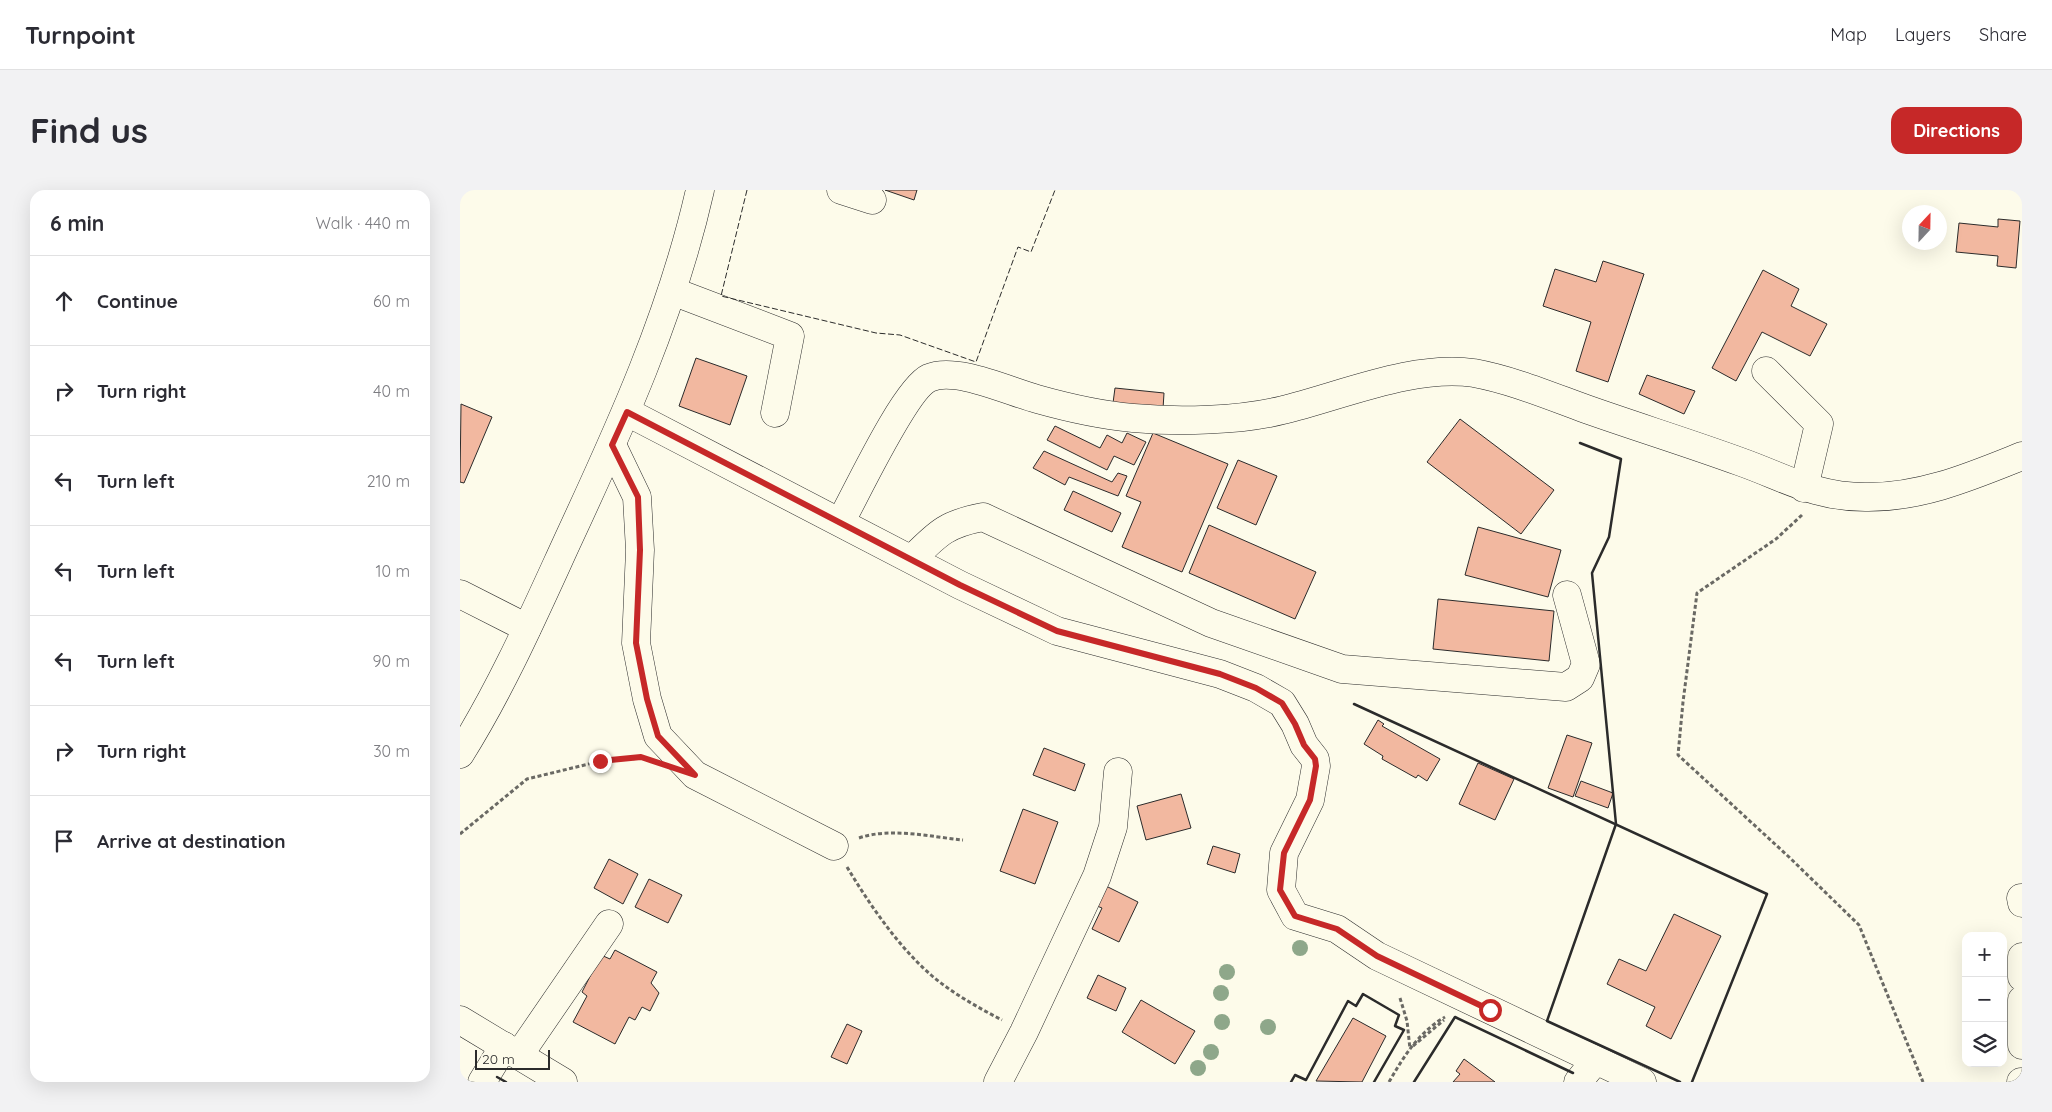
<!DOCTYPE html>
<html lang="en">
<head>
<meta charset="utf-8">
<style>
  body { margin:0; font-family:Quicksand,sans-serif; background:#f2f2f3; color:#2b2b33 }
  .controls { position:absolute; right:15px; bottom:15px; display:grid; overflow:hidden; border-radius:10px; box-shadow:0 5px 20px #0002 }
  .controls button { width:45px; height:45px; display:grid; place-items:center; padding:0; border:0; border-bottom:1px solid #e1e1e2; background:#fff; color:#2b2b33; font:25px sans-serif }
  .compass { position:absolute; left:1442px; top:15px; width:45px; height:45px; border-radius:50%; background:#fff; box-shadow:0 5px 20px #0002; rotate:22deg }
  .scale { position:absolute; left:15px; bottom:12px; width:75px; box-sizing:border-box; padding-left:5px; border:2px solid #2b2b2b; border-top:0; font-size:14px; line-height:18px; white-space:nowrap; color:#2b2b2b; -webkit-text-stroke:4px #fdfbea; paint-order:stroke }
  .stop { position:absolute; width:15px; height:15px; margin:-11px; border:4px solid #c62828; border-radius:50%; background:#fff }
  .stop.end { background:#c62828; border-color:#fff; box-shadow:0 1px 5px #0008 }
  .list { margin:0; padding:0; list-style:none }
  h2 { display:flex; justify-content:space-between; align-items:center; height:65px; margin:0; padding:0 20px; font-size:21px }
  h2 small { font-size:16px; font-weight:400; color:#7c7c81 }
  .list li { display:grid; grid-template-columns:32px 1fr auto; gap:15px; align-items:center; box-sizing:border-box; height:90px; padding:0 20px; border-top:1px solid #e1e1e2 }
  .list b { display:block; font-size:19px; white-space:nowrap }
  .list em { font-size:16px; font-style:normal; color:#7c7c81 }
  .icon { flex:none; width:28px; height:28px; fill:none; stroke:currentColor; stroke-width:2; stroke-linecap:round; stroke-linejoin:round }
  .map { position:relative; flex:none; width:1562px; height:892px; overflow:hidden; border-radius:15px }
  header { display:flex; align-items:center; gap:30px; box-sizing:border-box; height:70px; padding:0 25px; background:#fff; border-bottom:1px solid #e1e1e2 }
  header strong { font-size:24px }
  nav { display:flex; gap:28px; margin-inline-start:auto; font-size:18px }
  .intro { display:flex; align-items:center; justify-content:space-between; box-sizing:border-box; height:120px; padding:0 30px }
  h1 { margin:0; font-size:35px }
  .button { padding:12px 22px; border-radius:15px; background:#c62828; color:#fff; font-size:18px; font-weight:700 }
  main { display:flex; gap:30px; padding:0 30px }
  aside { flex:1; background:#fff; border-radius:15px; box-shadow:0 5px 20px #0002 }
  .map>svg:first-child { display:block }
</style>
</head>
<body>
<header>
<strong>Turnpoint</strong>
<nav><a>Map</a><a>Layers</a><a>Share</a></nav>
</header>
<div class="intro"><h1>Find us</h1><a class="button">Directions</a></div>
<main>
<aside>
<h2>6 min<small>Walk · 440 m</small></h2>
<ul class="list">
<li><svg class="icon" aria-label="ahead" viewBox="0 0 24 24"><path d="M12 20V5M6 11l6-6 6 6"/></svg><div><b>Continue</b></div><em>60 m</em></li>
<li><svg class="icon" aria-label="right" viewBox="0 0 24 24"><path d="M7 20v-9h11M14 6l5 5-5 5"/></svg><div><b>Turn right</b></div><em>40 m</em></li>
<li><svg class="icon" aria-label="left" viewBox="0 0 24 24"><path d="M17 20v-9H6M10 6l-5 5 5 5"/></svg><div><b>Turn left</b></div><em>210 m</em></li>
<li><svg class="icon" aria-label="left" viewBox="0 0 24 24"><path d="M17 20v-9H6M10 6l-5 5 5 5"/></svg><div><b>Turn left</b></div><em>10 m</em></li>
<li><svg class="icon" aria-label="left" viewBox="0 0 24 24"><path d="M17 20v-9H6M10 6l-5 5 5 5"/></svg><div><b>Turn left</b></div><em>90 m</em></li>
<li><svg class="icon" aria-label="right" viewBox="0 0 24 24"><path d="M7 20v-9h11M14 6l5 5-5 5"/></svg><div><b>Turn right</b></div><em>30 m</em></li>
<li><svg class="icon" aria-label="arrive" viewBox="0 0 24 24"><path d="M6 21V4h12l-3 4 3 4H6"/></svg><div><b>Arrive at destination</b></div></li>
</ul>
</aside>
<div class="map">
<svg width="1562" height="892" viewBox="0 0 1562 892">
  <rect width="100%" height="100%" fill="#fdfbea"/>
  <g fill="#f2b8a0" stroke="#2b2b2b">
    <path d="M425,0H457L454,10Z"/>
    <path d="M1538,29L1560,31L1556,78L1537,76L1538,66L1496,62L1499,33L1538,37Z"/>
    <path d="M1143,71L1184,84L1148,192L1116,181L1131,132L1083,116L1095,79L1136,92Z"/>
    <path d="M1303,80L1339,99L1331,116L1367,134L1350,166L1302,142L1276,191L1252,178Z"/>
    <path d="M236,168L287,186L270,235L219,216Z"/>
    <path d="M1187,185L1235,201L1224,224L1179,204Z"/>
    <path d="M655,198L704,203L703,219L653,213Z"/>
    <path d="M1,214L32,227L4,293L0,292Z"/>
    <path d="M1000,229L1094,300L1061,344L967,272Z"/>
    <path d="M595,236L640,258L647,245L662,253L667,243L686,252L674,275L654,266L647,280L587,250Z"/>
    <path d="M693,243L768,274L722,382L662,357L681,312L666,306Z"/>
    <path d="M584,261L652,292L658,283L667,286L658,306L609,287L605,295L573,278Z"/>
    <path d="M778,270L817,286L796,335L757,318Z"/>
    <path d="M613,301L661,323L652,342L604,320Z"/>
    <path d="M749,335L856,382L835,429L729,383Z"/>
    <path d="M1018,337L1101,360L1088,407L1005,385Z"/>
    <path d="M978,409L1094,421L1089,471L973,459Z"/>
    <path d="M918,530L924,534L922,536L980,569L967,591L958,585L956,588L922,569L923,566L904,554Z"/>
    <path d="M1107,545L1132,553L1113,607L1088,598Z"/>
    <path d="M584,558L625,574L615,601L573,585Z"/>
    <path d="M1018,573L1054,589L1035,630L999,614Z"/>
    <path d="M1121,591L1153,603L1148,618L1115,606Z"/>
    <path d="M721,604L731,638L686,650L677,616Z"/>
    <path d="M563,619L598,632L575,694L540,681Z"/>
    <path d="M753,656L780,664L775,683L747,674Z"/>
    <path d="M149,669L178,684L163,714L134,698Z"/>
    <path d="M189,689L222,705L208,733L175,717Z"/>
    <path d="M642,694L678,712L659,752L632,739L642,718L632,714Z"/>
    <path d="M1214,724L1261,746L1211,849L1186,836L1195,817L1147,794L1159,769L1186,781Z"/>
    <path d="M155,760L197,782L191,793L199,803L190,821L182,817L175,830L169,827L155,854L113,832L127,806L122,802L141,765L150,769Z"/>
    <path d="M638,785L666,798L656,821L627,808Z"/>
    <path d="M681,810L735,841L715,874L662,842Z"/>
    <path d="M893,828L926,846L902,892L856,891Z"/>
    <path d="M387,834L402,841L387,874L371,867Z"/>
    <path d="M1004,869L1035,892H993L1000,884L996,881Z"/>
  </g>
  <g fill="none" stroke-linecap="round" stroke-linejoin="round">
    <g stroke="#2b2b2b" stroke-width="29">
      <g id="minor">
        <path d="M381,0L412,10"/>
        <path d="M212,101L330,146L315,223"/>
        <path d="M1306,181L1359,234L1344,298"/>
        <path d="M167,222L500,395L597,441L760,484L796,498L822,513L835,534L844,555L855,569L856,576L850,610L824,663L821,700L835,726L877,739L917,766L1182,892"/>
        <path d="M152,255L177,307L180,360L176,453L187,509L198,546L235,585L374,656"/>
        <path d="M381,331C396,304 445,199 469,188C496,176 550,202 577,209C609,218 640,225 673,228C717,232 779,231 823,220C881,206 954,174 1014,183C1052,190 1090,206 1126,219C1177,237 1229,253 1281,272C1326,288 1355,307 1405,307C1461,308 1512,286 1562,266"/>
        <path d="M452,369C478,343 486,334 523,327L751,433L882,479L1106,497L1120,488L1126,474L1107,405"/>
        <path d="M0,404L67,438"/>
        <path d="M0,564C42,497 74,424 107,352C160,238 212,124 240,0"/>
        <path d="M1561,708L1562,713"/>
        <path d="M1562,767V787"/>
        <path d="M1562,810V855"/>
        <path d="M0,830L103,892"/>
        <path d="M59,865L149,734"/>
        <path d="M22,892L44,856"/>
        <path d="M538,892L564,842L637,686L653,637L658,582"/>
        <path d="M1118,892L1135,871"/>
        <path d="M1561,892H1562"/>
      </g>
    </g>
    <g stroke="#6a6964" stroke-width="3" stroke-dasharray="4 2.5" stroke-linecap="butt">
      <path d="M1342,325L1316,349L1237,403L1223,512L1218,565L1329,667L1399,735L1463,892"/>
      <path d="M0,644L67,589L141,571L182,568"/>
      <path d="M399,648C431,637 471,647 503,650"/>
      <path d="M387,677C410,715 437,755 471,785C492,803 517,817 542,830"/>
      <path d="M940,808L947,831L950,859"/>
      <path d="M953,856L984,830"/>
      <path d="M929,892C944,866 958,843 985,827"/>
    </g>
    <use href="#minor" stroke="#fdfbea" stroke-width="28"/>
    <path stroke="#2b2b2b" stroke-width="1" stroke-dasharray="6 2.5" stroke-linecap="butt" d="M287,0L261,106L416,143L440,145L516,172L558,57L571,62L595,0"/>
    <g stroke="#2b2b2b" stroke-width="2.5">
      <path d="M1120,253L1161,269L1149,347L1132,383L1156,634L1087,831L1220,892"/>
      <path d="M894,514L1307,704L1232,892"/>
      <path d="M37,887L46,892"/>
      <path d="M831,892L835,885L846,890L888,811L896,816L903,804L939,825L935,836L944,840L914,892"/>
      <path d="M954,892L995,827L1113,883"/>
    </g>
  </g>
  <g fill="#8ea78a">
    <circle cx="840" cy="758" r="8"/>
    <circle cx="767" cy="782" r="8"/>
    <circle cx="761" cy="803" r="8"/>
    <circle cx="762" cy="832" r="8"/>
    <circle cx="808" cy="837" r="8"/>
    <circle cx="751" cy="862" r="8"/>
    <circle cx="738" cy="878" r="8"/>
  </g>
  <g fill="none" stroke-linecap="round" stroke-linejoin="round">
    <path stroke="#c62828" stroke-width="6" d="M140,571L181,567L235,585L198,546L187,509L176,453L180,360L178,307L152,255L167,222L500,395L597,441L760,484L796,498L822,513L835,534L844,555L855,569L856,576L850,610L824,663L820,700L835,726L877,739L917,766L1030,820"/>
  </g>
</svg>
<div class="controls">
<button>+</button>
<button>−</button>
<button><svg class="icon" aria-label="layers" viewBox="0 0 24 24"><path d="M12 4l9 5-9 5-9-5zM3 14l9 5 9-5"/></svg></button>
</div>
<svg class="compass" viewBox="-18 -18 36 36"><path d="M0-13l5 13h-10z" fill="#e53935"/><path d="M0 13l5-13h-10z" fill="#7c7c81"/></svg>
<div class="scale">20 m</div>
<div class="stop" style="left:1030px;top:820px"></div>
<div class="stop end" style="left:140px;top:571px"></div>
</div>
</main>
</body>
</html>
